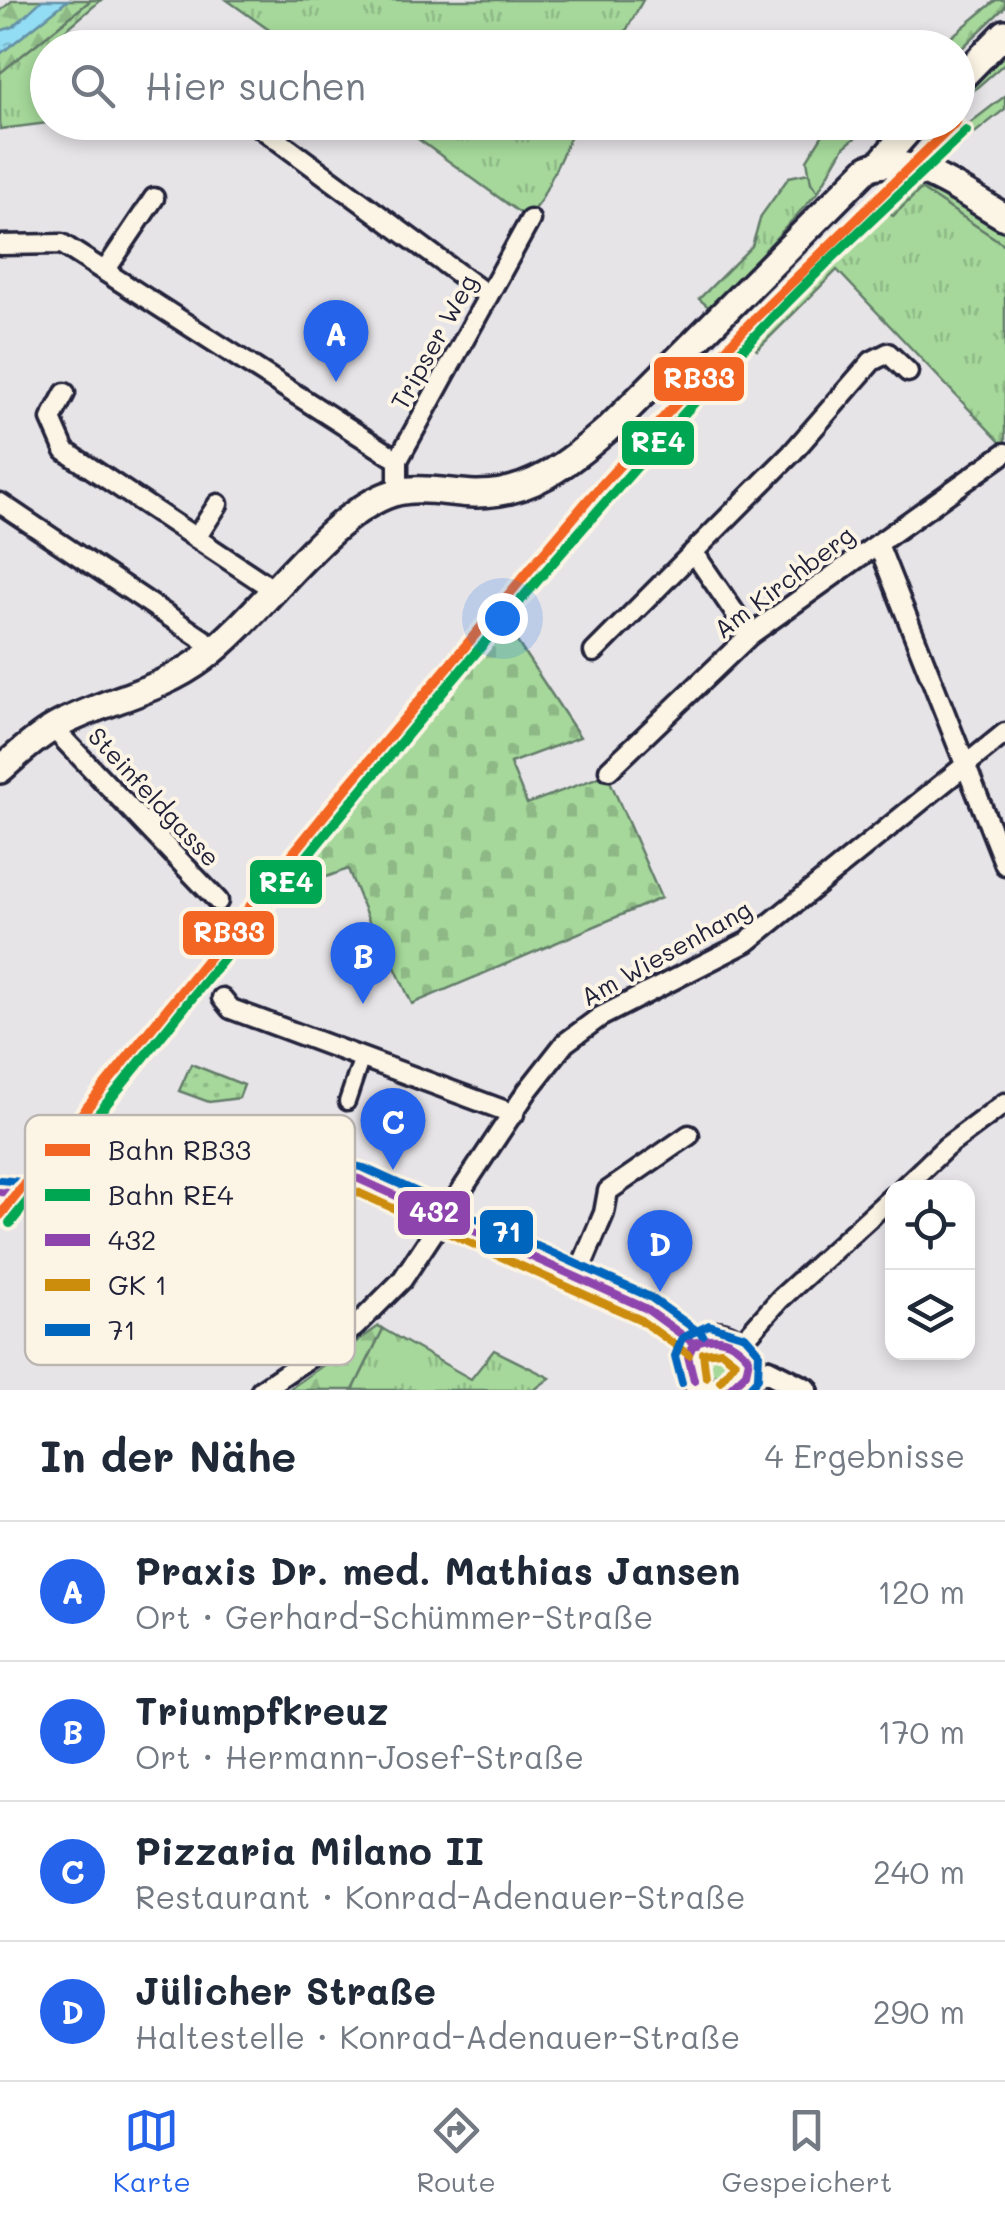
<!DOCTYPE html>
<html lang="de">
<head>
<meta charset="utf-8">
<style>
  body { margin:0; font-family:Mali,sans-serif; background:#f2f2f3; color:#1f2937 }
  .controls { position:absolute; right:30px; bottom:30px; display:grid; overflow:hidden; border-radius:20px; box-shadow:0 5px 15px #0003 }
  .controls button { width:90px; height:90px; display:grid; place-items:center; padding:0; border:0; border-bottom:2px solid #e0e1e3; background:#fff; color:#1f2937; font:50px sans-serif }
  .you { position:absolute; left:502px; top:618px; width:35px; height:35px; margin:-25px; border:8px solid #fff; border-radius:50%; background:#1a73e8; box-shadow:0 0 0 15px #1a73e833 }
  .badge { display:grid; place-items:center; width:65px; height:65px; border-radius:50%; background:#2563eb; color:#fff; font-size:32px; font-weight:700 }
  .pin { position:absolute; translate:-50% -82px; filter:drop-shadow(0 2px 5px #0008) }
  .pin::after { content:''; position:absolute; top:52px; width:35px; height:30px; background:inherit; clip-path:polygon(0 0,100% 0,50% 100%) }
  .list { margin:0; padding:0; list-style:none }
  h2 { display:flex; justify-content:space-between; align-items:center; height:130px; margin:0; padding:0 40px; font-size:42px }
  h2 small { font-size:32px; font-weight:400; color:#747a83 }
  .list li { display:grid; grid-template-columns:65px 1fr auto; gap:30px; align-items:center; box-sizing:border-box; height:140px; padding:0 40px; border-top:2px solid #e0e1e3 }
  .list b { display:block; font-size:38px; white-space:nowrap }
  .list p { margin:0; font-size:32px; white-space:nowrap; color:#747a83 }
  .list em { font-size:32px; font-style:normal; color:#747a83 }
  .icon { flex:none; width:55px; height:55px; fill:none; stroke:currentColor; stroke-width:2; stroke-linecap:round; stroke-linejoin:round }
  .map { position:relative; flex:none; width:1005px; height:1390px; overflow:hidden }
  .search { position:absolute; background:#fff; box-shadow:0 5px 15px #0003; left:30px; right:30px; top:30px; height:110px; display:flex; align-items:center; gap:25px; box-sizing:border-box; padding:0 35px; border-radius:55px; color:#747a83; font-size:38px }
  .sheet { height:690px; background:#fff }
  nav { display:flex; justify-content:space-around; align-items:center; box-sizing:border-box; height:140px; border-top:2px solid #e0e1e3; background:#fff; font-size:28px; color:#747a83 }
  nav a { display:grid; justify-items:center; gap:5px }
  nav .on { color:#2563eb }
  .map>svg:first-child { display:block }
</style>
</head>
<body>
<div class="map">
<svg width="1005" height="1390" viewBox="0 0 1005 1390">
  <defs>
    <pattern id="grass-tufts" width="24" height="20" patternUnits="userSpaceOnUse" patternTransform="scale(2.5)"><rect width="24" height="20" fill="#a5d89a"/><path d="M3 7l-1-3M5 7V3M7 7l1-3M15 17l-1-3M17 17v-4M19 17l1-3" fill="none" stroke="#8eb986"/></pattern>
    <pattern id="forest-firs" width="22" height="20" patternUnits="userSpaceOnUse" patternTransform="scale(2.5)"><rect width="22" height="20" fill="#a5d89a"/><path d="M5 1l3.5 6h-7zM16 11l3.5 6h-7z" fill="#8eb986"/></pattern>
    <pattern id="cemetery-stones" width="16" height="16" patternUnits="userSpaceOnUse" patternTransform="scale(2.5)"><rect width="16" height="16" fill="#a5d89a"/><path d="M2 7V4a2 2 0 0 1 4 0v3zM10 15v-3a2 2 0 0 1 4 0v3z" fill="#8eb986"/></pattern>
    <pattern id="park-dots" width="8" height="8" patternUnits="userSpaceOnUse" patternTransform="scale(2.5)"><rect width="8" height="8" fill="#a5d89a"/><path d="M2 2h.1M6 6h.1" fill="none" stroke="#8eb986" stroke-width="1.8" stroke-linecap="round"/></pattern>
    <pattern id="water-ripples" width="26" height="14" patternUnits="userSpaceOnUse" patternTransform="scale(2.5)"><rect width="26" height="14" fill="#92ddf3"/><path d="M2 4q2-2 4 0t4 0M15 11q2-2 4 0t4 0" fill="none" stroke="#7ebdd1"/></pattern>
  </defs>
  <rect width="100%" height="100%" fill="#e7e4e8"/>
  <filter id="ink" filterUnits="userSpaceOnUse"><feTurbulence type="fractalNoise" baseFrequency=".01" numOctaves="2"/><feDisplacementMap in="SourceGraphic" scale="20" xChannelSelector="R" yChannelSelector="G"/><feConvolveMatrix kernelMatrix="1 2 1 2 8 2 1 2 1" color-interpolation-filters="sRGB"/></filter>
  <g filter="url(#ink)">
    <g fill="url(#grass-tufts)" stroke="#647d6a" stroke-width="2.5">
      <path d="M91,0H101L61,34L76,47L48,48V123L0,129V73Z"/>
      <path d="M227,0H643L617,47H293Z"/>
      <path d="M1005,54V63L958,104V95Z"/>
      <path d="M1005,96V109L933,166L923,159Z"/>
      <path d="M396,123H577L541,200L527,218Z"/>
      <path d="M809,173L818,192L711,309L699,299L752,246L761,216L789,177Z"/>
      <path d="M921,189L1005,245V447L837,270L757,350L741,336L878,208L885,214Z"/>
      <path d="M383,1329L471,1379L494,1350L550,1378L534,1390H353Z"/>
      <circle cx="717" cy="1363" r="12"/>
    </g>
    <g fill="url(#forest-firs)" stroke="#647d6a" stroke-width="2.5">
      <path d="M13,0H43L13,27L0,31V11Z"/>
      <path d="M68,0H91L0,73V54Z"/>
      <path d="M996,0H1005V7L958,52V48L939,47Z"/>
      <path d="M830,123H873L844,147L818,192L811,183L807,160Z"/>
      <path d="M910,178L1005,227V245L921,189L893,216L878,208Z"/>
      <path d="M379,1326L383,1329L353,1390H288Z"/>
    </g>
    <path fill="url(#cemetery-stones)" stroke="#647d6a" stroke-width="2.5" d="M506,625L580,737L510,763L527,804L607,774L661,898L412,1004L387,950L381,951L348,869L288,891L321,842Z"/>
    <path fill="url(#park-dots)" stroke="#647d6a" stroke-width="2.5" d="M191,1064L244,1085L239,1098L209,1102L179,1091Z"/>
    <path fill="url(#water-ripples)" stroke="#6592a9" stroke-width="2.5" d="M42,0H68L0,54V31L13,27Z"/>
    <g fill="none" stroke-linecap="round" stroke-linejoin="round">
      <g stroke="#22223b" stroke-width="21">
        <path id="pedestrian" d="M347,1102L362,1057"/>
      </g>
      <g stroke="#22223b" stroke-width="25">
        <g id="minor">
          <path d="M253,122L486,294"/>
          <path d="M0,245L62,244L398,460"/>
          <path d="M105,271L154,198"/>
          <path d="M65,393L51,419L65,451L277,592"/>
          <path d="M398,492V460L530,220"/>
          <path d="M0,503L216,648"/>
          <path d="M196,538L218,504"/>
          <path d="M878,544L1005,865"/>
          <path d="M694,553L750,635"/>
          <path d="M594,652L792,453L872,361L888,353L908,372"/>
          <path d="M53,728L218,901"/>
          <path d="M609,770L750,635L1005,453"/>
          <path d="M222,998L231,1009L514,1114"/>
          <path d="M903,1188L946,1147L1005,1103"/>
          <path d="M576,1279L604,1213L608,1191L689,1135"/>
          <path d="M739,1345L780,1299L892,1197"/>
          <path d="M261,1390L355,1327L402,1280L528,1090L565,1043L600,1017L747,942L1005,733"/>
        </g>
      </g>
      <g stroke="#22223b" stroke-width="30">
        <path id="tertiary" d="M745,1370L768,1371L806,1390"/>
      </g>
      <g stroke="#22223b" stroke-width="32">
        <g id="secondary">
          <path d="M958,81L1005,33"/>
          <path d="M880,163L916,122"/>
          <path d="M0,770C17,755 34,739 53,728C103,700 158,693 204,658C262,614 322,522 385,496C413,484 446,493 475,494C531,495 568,463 608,429L868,168C910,150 969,197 1005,217"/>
          <path d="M0,1192C70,1201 146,1203 216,1194C279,1185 289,1159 359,1179L645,1308L696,1345"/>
          <path d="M706,1390C688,1380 684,1362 696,1345L719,1335C740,1339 749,1355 744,1375L728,1390"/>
        </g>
      </g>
      <use href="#pedestrian" stroke="#fcf5e5" stroke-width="14"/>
      <use href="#minor" stroke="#fcf5e5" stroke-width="18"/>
      <use href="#tertiary" stroke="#fcf5e5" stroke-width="22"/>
      <use href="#secondary" stroke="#fcf5e5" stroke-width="25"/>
      <g stroke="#fcf5e5" stroke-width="15">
        <g id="bus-1">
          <path d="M0,1192C71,1200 145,1205 216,1194C271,1186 300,1165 359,1179L645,1308L696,1345"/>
          <path d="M694,1380L688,1356L694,1343C716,1334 734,1339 749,1359L746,1373L728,1390"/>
        </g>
      </g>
      <g stroke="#fcf5e5" stroke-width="15">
        <g id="bus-2">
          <path d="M0,1205C70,1213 140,1215 210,1207C265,1201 297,1178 355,1191L639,1319L689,1355"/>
          <path d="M706,1377L703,1353L721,1351L735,1362L720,1381"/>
        </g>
      </g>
      <g stroke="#fcf5e5" stroke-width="15">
        <g id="bus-3">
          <path d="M1,1180C71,1188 142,1191 212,1182C271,1174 302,1151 364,1168L650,1297L703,1335"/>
          <path d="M682,1383L675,1356L682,1338L709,1325L745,1336L759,1352L758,1378L747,1390"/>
        </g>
      </g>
      <use href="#bus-1" stroke="#8e44ad" stroke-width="8"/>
      <use href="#bus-2" stroke="#cc8c0c" stroke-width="8"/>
      <use href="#bus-3" stroke="#0065bd" stroke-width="8"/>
      <g stroke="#fcf5e5" stroke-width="18">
        <path id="rail-1" d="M0,1215L347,787L589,499L749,324L956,122"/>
      </g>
      <g stroke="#fcf5e5" stroke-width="18">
        <path id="rail-2" d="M10,1223C253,923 492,620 754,337C821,265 895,199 966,131"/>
      </g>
      <use href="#rail-1" stroke="#f26522" stroke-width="10"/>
      <use href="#rail-2" stroke="#00a651" stroke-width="10"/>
    </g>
  </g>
  <g text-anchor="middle" stroke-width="8" stroke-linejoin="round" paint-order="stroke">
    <g font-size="25" fill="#22223b" stroke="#fcf5e5">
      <text transform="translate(434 342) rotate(-61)" y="9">Tripser Weg</text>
      <text transform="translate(784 582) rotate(-37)" y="9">Am Kirchberg</text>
      <text transform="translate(154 797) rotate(47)" y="9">Steinfeldgasse</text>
      <text transform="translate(666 953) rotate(-29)" y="9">Am Wiesenhang</text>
    </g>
  </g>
  <rect x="25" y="1115" width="330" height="250" rx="15" fill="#fcf5e5" stroke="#bbb6b2" stroke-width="2.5"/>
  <rect x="45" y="1144" width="45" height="12" fill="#f26522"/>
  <rect x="45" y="1189" width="45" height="12" fill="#00a651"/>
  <rect x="45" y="1234" width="45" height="12" fill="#8e44ad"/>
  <rect x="45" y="1279" width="45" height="12" fill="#cc8c0c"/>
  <rect x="45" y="1324" width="45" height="12" fill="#0065bd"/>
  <g font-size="28" fill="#22223b">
    <text x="108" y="1160">Bahn RB33</text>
    <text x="108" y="1205">Bahn RE4</text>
    <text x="108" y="1250">432</text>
    <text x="108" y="1295">GK 1</text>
    <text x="108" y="1340">71</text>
  </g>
  <g stroke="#fcf5e5" stroke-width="4">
    <rect x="652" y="355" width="94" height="48" rx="10" fill="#f26522"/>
    <rect x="620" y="419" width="76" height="48" rx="10" fill="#00a651"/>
    <rect x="248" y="858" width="76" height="48" rx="10" fill="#00a651"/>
    <rect x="181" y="909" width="95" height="48" rx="10" fill="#f26522"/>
    <rect x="396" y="1189" width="76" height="48" rx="10" fill="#8e44ad"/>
    <rect x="478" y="1208" width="57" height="48" rx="10" fill="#0065bd"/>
  </g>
  <g font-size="28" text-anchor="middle" font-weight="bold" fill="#fff">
    <text x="699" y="388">RB33</text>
    <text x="658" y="452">RE4</text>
    <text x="286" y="892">RE4</text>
    <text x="229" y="942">RB33</text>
    <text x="434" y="1222">432</text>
    <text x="507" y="1242">71</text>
  </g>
</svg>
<div class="controls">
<button><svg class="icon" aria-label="locate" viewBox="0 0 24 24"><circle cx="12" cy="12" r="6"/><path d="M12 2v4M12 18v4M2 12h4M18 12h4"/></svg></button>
<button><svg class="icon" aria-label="layers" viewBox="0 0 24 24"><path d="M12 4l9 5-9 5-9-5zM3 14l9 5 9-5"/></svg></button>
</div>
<div class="you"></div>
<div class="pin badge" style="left:336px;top:382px">A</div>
<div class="pin badge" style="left:363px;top:1004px">B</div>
<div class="pin badge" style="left:393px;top:1170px">C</div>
<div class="pin badge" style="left:660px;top:1292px">D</div>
<div class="search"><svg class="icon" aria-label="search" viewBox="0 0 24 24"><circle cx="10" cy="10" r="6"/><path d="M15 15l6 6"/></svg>Hier suchen</div>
</div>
<section class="sheet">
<h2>In der Nähe<small>4 Ergebnisse</small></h2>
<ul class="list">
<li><span class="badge">A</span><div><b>Praxis Dr. med. Mathias Jansen</b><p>Ort · Gerhard-Schümmer-Straße</p></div><em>120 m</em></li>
<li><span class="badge">B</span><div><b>Triumpfkreuz</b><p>Ort · Hermann-Josef-Straße</p></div><em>170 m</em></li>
<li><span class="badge">C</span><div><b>Pizzaria Milano II</b><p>Restaurant · Konrad-Adenauer-Straße</p></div><em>240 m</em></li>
<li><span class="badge">D</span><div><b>Jülicher Straße</b><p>Haltestelle · Konrad-Adenauer-Straße</p></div><em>290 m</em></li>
</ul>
</section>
<nav>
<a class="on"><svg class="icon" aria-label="map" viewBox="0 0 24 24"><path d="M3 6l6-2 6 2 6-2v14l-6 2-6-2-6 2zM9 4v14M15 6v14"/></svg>Karte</a>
<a><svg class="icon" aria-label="directions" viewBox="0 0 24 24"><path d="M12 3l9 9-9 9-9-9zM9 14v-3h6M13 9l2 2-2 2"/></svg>Route</a>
<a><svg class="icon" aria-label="saved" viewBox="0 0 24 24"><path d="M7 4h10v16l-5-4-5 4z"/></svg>Gespeichert</a>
</nav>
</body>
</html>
